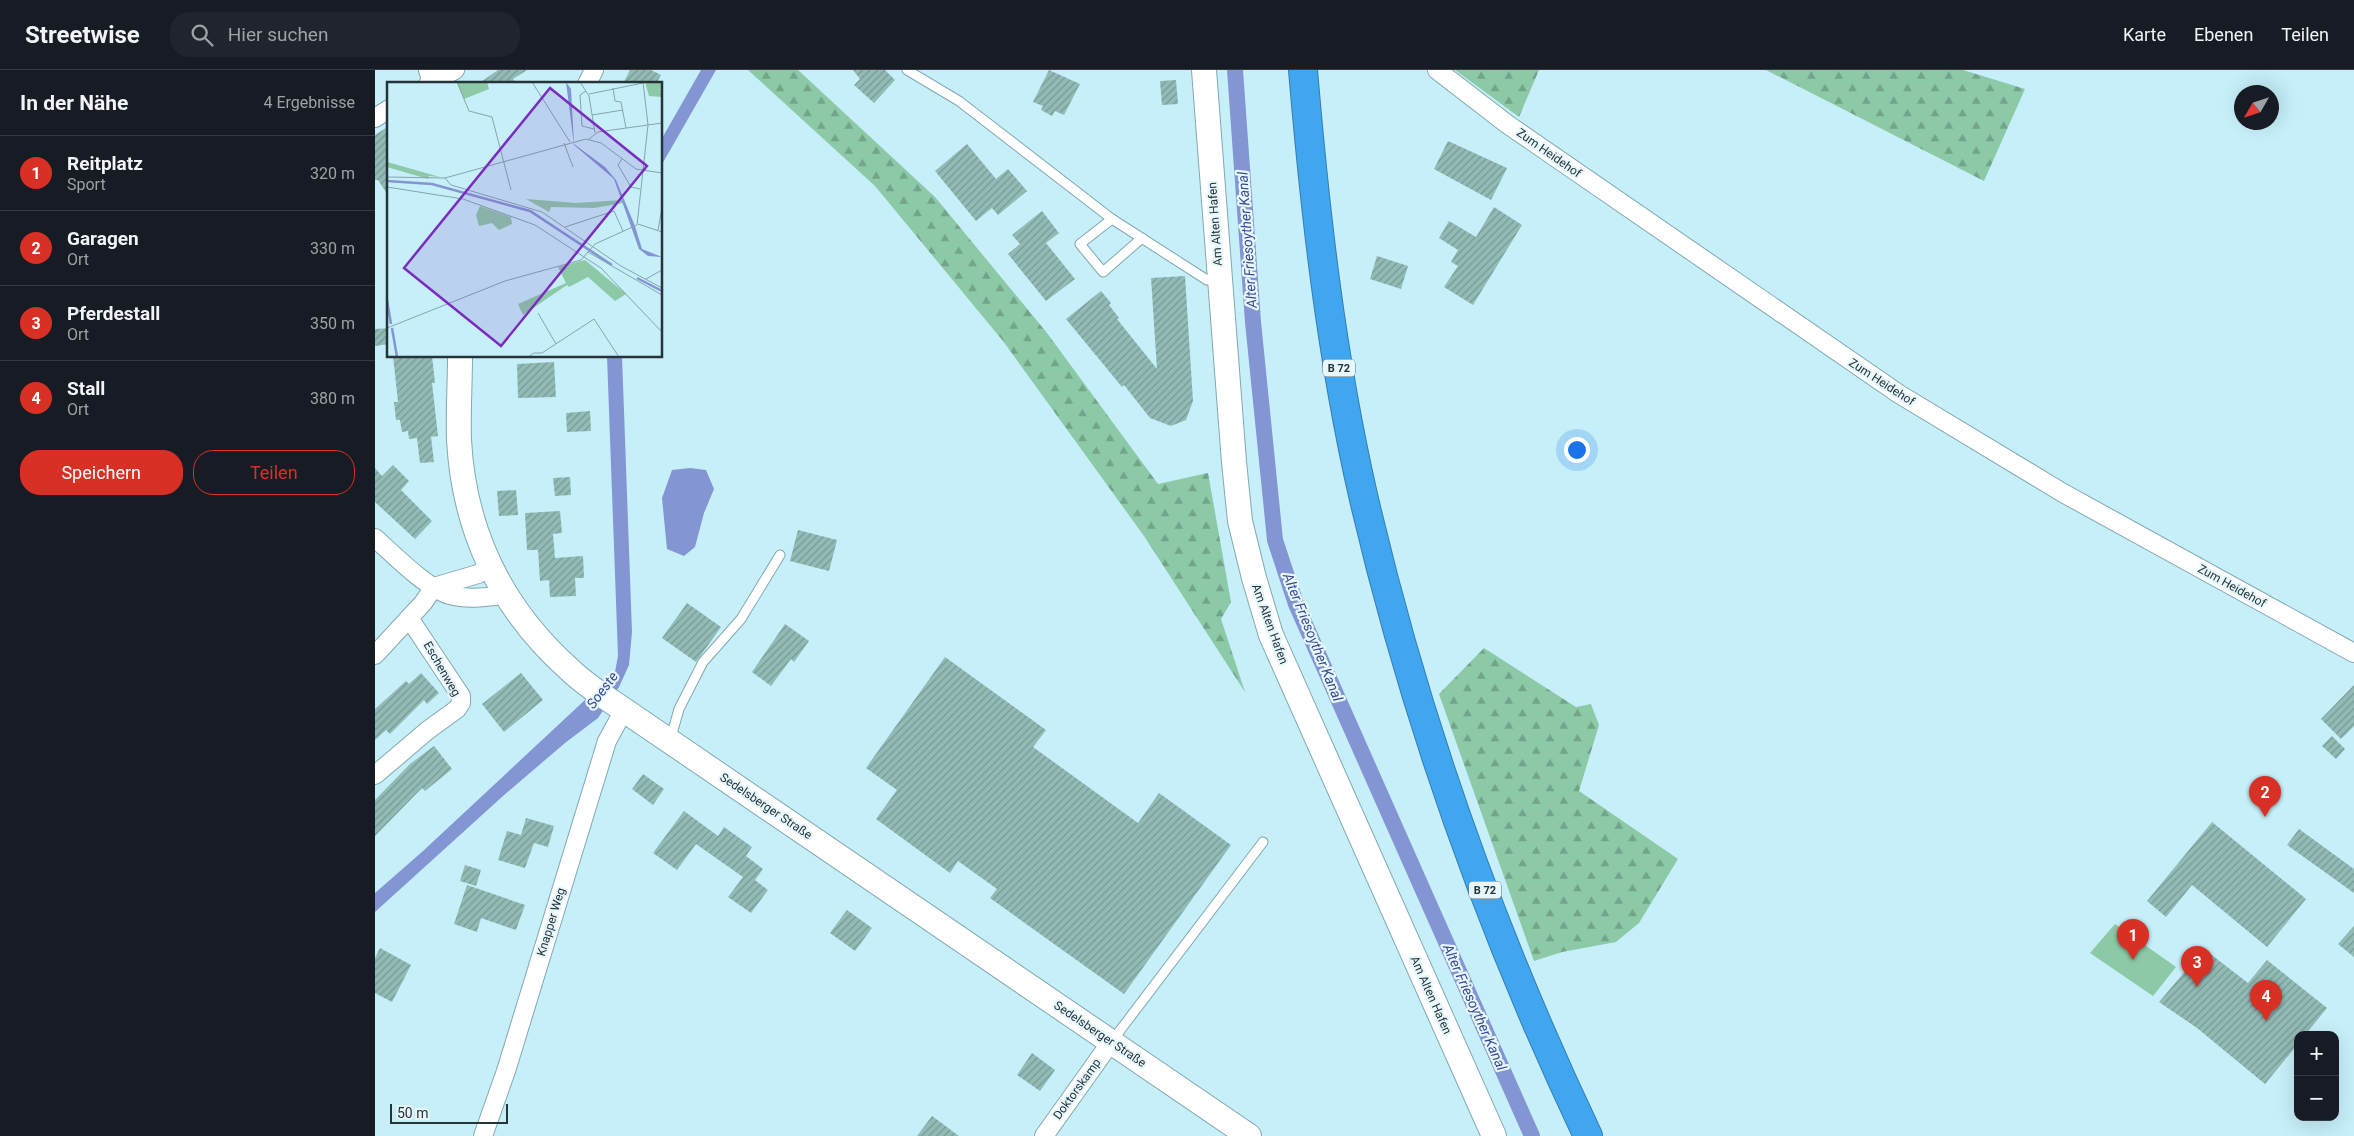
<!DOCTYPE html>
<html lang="de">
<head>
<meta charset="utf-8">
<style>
  body { margin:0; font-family:Roboto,sans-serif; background:#20242c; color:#f1f3f6 }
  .controls { position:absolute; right:15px; bottom:15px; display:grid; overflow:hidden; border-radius:10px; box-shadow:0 5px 20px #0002 }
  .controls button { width:45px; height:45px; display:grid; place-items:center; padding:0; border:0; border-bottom:1px solid #363941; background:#171b24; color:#f1f3f6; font:25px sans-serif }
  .compass { position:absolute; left:1859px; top:15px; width:45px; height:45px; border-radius:50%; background:#171b24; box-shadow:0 5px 20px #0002; rotate:231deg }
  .scale { position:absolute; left:15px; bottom:12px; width:118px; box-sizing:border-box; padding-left:5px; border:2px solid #253439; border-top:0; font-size:14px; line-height:18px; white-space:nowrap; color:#253439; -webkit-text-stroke:4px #e7f7fb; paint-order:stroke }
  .you { position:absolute; left:1201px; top:379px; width:18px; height:18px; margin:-12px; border:4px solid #fff; border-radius:50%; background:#1a73e8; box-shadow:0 0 0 8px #1a73e833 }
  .badge { display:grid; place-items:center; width:32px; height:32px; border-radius:50%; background:#d93025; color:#fff; font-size:16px; font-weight:700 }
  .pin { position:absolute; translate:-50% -41px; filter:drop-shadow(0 1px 2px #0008) }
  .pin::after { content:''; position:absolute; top:26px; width:18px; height:15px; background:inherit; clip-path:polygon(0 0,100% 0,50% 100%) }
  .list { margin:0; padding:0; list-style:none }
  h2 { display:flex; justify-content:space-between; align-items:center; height:65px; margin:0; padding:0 20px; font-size:21px }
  h2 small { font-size:16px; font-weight:400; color:#9ea1a6 }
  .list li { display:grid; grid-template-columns:32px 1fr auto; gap:15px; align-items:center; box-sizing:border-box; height:75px; padding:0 20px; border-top:1px solid #363941 }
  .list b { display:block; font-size:19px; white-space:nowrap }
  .list p { margin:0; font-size:16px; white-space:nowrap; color:#9ea1a6 }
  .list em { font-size:16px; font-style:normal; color:#9ea1a6 }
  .actions { display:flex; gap:10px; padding:15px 20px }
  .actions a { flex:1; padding:11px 0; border:1px solid #d93025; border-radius:20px; text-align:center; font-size:18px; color:#d93025 }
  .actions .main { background:#d93025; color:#fff }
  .icon { flex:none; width:28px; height:28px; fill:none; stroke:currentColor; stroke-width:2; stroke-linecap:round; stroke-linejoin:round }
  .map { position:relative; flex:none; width:1979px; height:1066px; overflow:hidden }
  header { display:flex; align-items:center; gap:30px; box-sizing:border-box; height:70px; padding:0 25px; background:#171b24; border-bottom:1px solid #363941 }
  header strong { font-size:24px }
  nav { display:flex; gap:28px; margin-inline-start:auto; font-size:18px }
  .search { width:350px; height:45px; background:#20242c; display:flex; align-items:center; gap:12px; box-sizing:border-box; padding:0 18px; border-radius:20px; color:#9ea1a6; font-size:19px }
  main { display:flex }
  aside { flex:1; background:#171b24 }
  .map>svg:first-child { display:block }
</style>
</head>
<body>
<header>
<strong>Streetwise</strong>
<div class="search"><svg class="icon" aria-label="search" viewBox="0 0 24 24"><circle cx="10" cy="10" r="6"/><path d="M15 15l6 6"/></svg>Hier suchen</div>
<nav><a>Karte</a><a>Ebenen</a><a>Teilen</a></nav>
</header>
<main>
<aside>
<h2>In der Nähe<small>4 Ergebnisse</small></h2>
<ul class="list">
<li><span class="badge">1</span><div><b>Reitplatz</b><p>Sport</p></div><em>320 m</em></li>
<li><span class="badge">2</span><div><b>Garagen</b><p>Ort</p></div><em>330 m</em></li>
<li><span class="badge">3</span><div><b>Pferdestall</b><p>Ort</p></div><em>350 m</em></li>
<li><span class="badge">4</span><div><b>Stall</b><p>Ort</p></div><em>380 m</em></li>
</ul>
<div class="actions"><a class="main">Speichern</a><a>Teilen</a></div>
</aside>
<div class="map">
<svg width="1979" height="1066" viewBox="0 0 1979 1066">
  <defs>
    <pattern id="forest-firs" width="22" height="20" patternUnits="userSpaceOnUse" patternTransform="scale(1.25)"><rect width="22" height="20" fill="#8cc9a7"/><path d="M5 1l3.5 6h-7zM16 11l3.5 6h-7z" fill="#72a489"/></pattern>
    <pattern id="building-hatch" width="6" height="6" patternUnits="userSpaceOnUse" patternTransform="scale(1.25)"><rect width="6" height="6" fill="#92bbb6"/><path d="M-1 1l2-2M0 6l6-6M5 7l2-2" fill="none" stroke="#779995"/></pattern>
  </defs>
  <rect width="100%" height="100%" fill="#c6eff9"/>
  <g fill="url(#forest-firs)">
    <path d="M373,0H423L560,127L672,263L783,414L833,403L856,532L846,549L870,622L769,466L628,271L500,116Z"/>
    <path d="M1080,0H1164L1144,47Z"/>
    <path d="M1391,0H1588L1650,19L1609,111Z"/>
    <path d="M1109,578L1201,637L1216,634L1224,655L1204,721L1303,789L1264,853L1241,872L1187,882L1159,891L1064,624Z"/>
  </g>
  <path fill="#8cc9a7" d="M1740,854L1801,897L1778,926L1715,883Z"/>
  <g fill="#8495d3">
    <path d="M326,0H341L286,96V70Z"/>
    <path d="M232,286H247L257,562L254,595L244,617L223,648L190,673L128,726L0,842V823L48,781L240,602L243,586Z"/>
    <path d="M315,398L331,400L339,419L329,443L320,477L309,486L292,479L287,428L297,400Z"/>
  </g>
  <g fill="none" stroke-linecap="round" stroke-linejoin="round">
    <path stroke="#8495d3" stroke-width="16" d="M860,0L878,252L900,470L921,534L1157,1066"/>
  </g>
  <g fill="url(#building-hatch)">
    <path d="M123,0H152L138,9L141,14H103Z"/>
    <path d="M255,0H276L286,5L281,14H248Z"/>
    <path d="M478,0H510L520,10L499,33L479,15L485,9Z"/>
    <path d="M674,0L705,14L689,45L680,41L677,46L666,40L668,36L658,32Z"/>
    <path d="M801,10L803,34L787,35L785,11Z"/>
    <path d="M14,56V127L3,110H0V65Z"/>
    <path d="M1073,71L1132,98L1116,130L1059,99Z"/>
    <path d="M592,74L621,109L633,99L652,121L623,145L617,138L601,151L560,101Z"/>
    <path d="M1119,137L1147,155L1098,235L1069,217L1083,196L1076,192L1083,180L1064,168L1074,151L1101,167Z"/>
    <path d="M667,141L684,163L671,173L700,209L671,231L633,184L645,174L637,165Z"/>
    <path d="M1002,186L1033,196L1026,219L995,209Z"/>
    <path d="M810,206L818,331L811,350L796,356L775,348L749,315L747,317L691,249L726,221L736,233L734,235L744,248L742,249L782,299L776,208Z"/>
    <path d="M14,258V274L0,276V259Z"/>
    <path d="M18,286H57L60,313H57L63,366L56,367L59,392L45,393L42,368L34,369L33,361L27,362L25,350H21L19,332H23Z"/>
    <path d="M179,292L181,327L143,328L142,294Z"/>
    <path d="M215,341L216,361L192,362L191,343Z"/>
    <path d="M18,395L34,411L26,420L57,451L40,469L0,432V398L7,406Z"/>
    <path d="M195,407L196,425L180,426L178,408Z"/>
    <path d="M141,420L143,445L124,446L122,421Z"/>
    <path d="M185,441L187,463L178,464L180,488L208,486L209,508H200L201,526L175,527L174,510L165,511L163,480H152L150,443Z"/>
    <path d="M423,460L462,470L454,501L415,491Z"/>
    <path d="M312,533L346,557L321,592L287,568Z"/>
    <path d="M410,554L434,571L419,592L416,589L396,616L377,602Z"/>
    <path d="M570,587L671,660L658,677L763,753L784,723L856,775L749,924L615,828L622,819L583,791L575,803L501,749L522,720L491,698Z"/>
    <path d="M46,603L64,623L52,634L49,630L15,664L11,660L0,670V639L31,611L34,614Z"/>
    <path d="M146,603L168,630L129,662L107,634Z"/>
    <path d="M1979,615V656L1966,669L1946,649Z"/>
    <path d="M1957,666L1970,679L1961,689L1947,676Z"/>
    <path d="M59,676L77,699L50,721L47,718L0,766V730L35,694Z"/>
    <path d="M268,704L289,719L278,735L257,719Z"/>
    <path d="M309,741L343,766L349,757L377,777L371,786L388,799L380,810L393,820L376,843L353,827L368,807L321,774L302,800L278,783Z"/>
    <path d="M151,748L179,756L173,777L159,773L150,798L123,790L132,761L146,765Z"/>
    <path d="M1837,752L1931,829L1892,877L1817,815L1791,847L1772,831Z"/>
    <path d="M1924,759L1979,799V823L1912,775Z"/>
    <path d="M90,795L106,800L101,816L85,811Z"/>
    <path d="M92,815L150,835L141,860L106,848L102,862L79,854Z"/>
    <path d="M472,840L497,858L480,881L455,863Z"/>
    <path d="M1979,856V887L1963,874Z"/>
    <path d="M5,878L36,895L17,932L0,923V888Z"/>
    <path d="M1829,879L1873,913L1892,890L1952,938L1930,965H1923V974L1890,1014L1822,958L1784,932Z"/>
    <path d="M657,983L680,1000L665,1021L642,1005Z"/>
    <path d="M557,1046L584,1066H542Z"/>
  </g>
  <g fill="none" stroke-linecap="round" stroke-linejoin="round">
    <g stroke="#82a8b2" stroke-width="11">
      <g id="lane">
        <path d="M532,0L584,31L737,149L832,210H843"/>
        <path d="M737,149L705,174L728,202L767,168"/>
        <path d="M295,671L304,639L328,592L366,549L405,485"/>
        <path d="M737,971L888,772"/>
      </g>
    </g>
    <g stroke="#82a8b2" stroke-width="20">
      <g id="street">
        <path d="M1062,0L1132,54L1524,324L1688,423L1979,583"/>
        <path d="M53,14L80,0"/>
        <path d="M212,14L219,0"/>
        <path d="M0,48L14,39"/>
        <path d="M0,468C18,484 52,519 75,525C93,530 112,527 130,525"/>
        <path d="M59,517L103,504L116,497"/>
        <path d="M0,585L48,533L59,517"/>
        <path d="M0,705L53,660L82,639L86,633V626L34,548"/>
        <path d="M108,1066L131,1001L232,671L249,640"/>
        <path d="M669,1066L736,972"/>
      </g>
    </g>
    <g stroke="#82a8b2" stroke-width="26">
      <g id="secondary">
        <path d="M56,0L61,14"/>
        <path d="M829,0L859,392L865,451L879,508L896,565L1119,1066"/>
        <path d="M85,286C85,314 83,342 84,370C89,461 126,538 194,599C210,615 230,627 249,640L874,1066"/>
      </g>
    </g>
    <g stroke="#367eaf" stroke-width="30">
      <path id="highway" d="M928,0C940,142 956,285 988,425C1039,645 1116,862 1213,1066"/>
    </g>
    <use href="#lane" stroke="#fff" stroke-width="9"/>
    <use href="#street" stroke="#fff" stroke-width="18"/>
    <use href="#secondary" stroke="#fff" stroke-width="24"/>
    <use href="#highway" stroke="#3fa6ef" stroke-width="28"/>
  </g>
  <g text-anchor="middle" stroke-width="4.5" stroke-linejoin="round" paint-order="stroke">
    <g fill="#e7f7fb" stroke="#5f6e73" stroke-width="1">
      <rect x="948" y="289.5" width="32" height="17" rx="4"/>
      <rect x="1094" y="811.5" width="32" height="17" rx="4"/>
    </g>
    <g font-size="11" font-weight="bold" fill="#253439">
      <text x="964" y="302">B 72</text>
      <text x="1110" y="824">B 72</text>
    </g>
    <g font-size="12" fill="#253439" stroke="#e7f7fb">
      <text transform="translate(1174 83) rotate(35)" y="4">Zum Heidehof</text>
      <text transform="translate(840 154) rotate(-94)" y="4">Am Alten Hafen</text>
      <text transform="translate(1507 312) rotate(33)" y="4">Zum Heidehof</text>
      <text transform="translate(1857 516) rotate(29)" y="4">Zum Heidehof</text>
      <text transform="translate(895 554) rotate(70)" y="4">Am Alten Hafen</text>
      <text transform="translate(67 599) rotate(60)" y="4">Eschenweg</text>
      <text transform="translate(391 736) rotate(34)" y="4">Sedelsberger Straße</text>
      <text transform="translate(176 852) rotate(-73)" y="4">Knapper Weg</text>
      <text transform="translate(1056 925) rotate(66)" y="4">Am Alten Hafen</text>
      <text transform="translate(725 964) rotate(34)" y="4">Sedelsberger Straße</text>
      <text transform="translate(702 1019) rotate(-54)" y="4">Doktorskamp</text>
    </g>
    <g font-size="14" font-style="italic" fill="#384892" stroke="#e7f7fb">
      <text transform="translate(872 170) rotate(-94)" y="5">Alter Friesoyther Kanal</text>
      <text transform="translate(938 567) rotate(68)" y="5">Alter Friesoyther Kanal</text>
      <text transform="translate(227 620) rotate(-53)" y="5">Soeste</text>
      <text transform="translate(1100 937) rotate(66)" y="5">Alter Friesoyther Kanal</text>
    </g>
  </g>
  <g transform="translate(12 12)">
    <rect width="275" height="275" fill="#c6eff9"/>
    <path d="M70,0H100L102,7L77,17Z" fill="#8cc9a7"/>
    <path d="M0,80L53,95L42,94L41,97L0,85ZM139,117L189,121L235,118L236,121L207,126L164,125L162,130ZM93,124L124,135L125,142L112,148L105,141L92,144L89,133ZM198,178L239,212L228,219L201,195L182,205L180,203L136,233L131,222L179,201L171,185Z" fill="#8cc9a7"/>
    <path d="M258,0H275V7H271L275,8V15L262,14Z" fill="#8cc9a7"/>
    <path d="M179,0L184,7L187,62L218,85L229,98L248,144L255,167L275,175L261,174L252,167L227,97L187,63Z" fill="#8495d3"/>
    <path fill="none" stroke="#8495d3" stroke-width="2.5" d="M0,99L45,102L143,129L225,183M250,196L275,209M0,218L4,242M5,246L10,275"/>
    <path fill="none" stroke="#86a4ac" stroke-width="1" d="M70,0L82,29L105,35L124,108M145,0L183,60M193,0L202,14L208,51M226,6L228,19L234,20L239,46M199,9L193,13L195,44L207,47M202,12L256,1M205,33L236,28M202,57L211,50L275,41M177,61L186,85M235,77L231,83L244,105L253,107M0,95L58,96L199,57L214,61L249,87L275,91M58,96L64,103L155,130L234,184L275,206M0,105L76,117L148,143L214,186L275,250M251,142L275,150M178,145L227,129L236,149M271,148L275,126M201,170L275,213M259,197L275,188M151,231L169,262M0,246L118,199L194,178L208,162L250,143L261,43L256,0M155,271L207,237L232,275M141,275L147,271H155"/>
    <path fill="#7b2cbf" fill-opacity="0.15" stroke="#7b2cbf" stroke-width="2.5" d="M163,6L260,84L114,264L17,186Z"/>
    <rect width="275" height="275" fill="none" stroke="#253439" stroke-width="2.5"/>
  </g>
</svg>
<div class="controls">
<button>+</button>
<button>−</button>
</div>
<svg class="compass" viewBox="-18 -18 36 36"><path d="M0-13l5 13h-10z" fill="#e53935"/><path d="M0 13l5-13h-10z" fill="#9ea1a6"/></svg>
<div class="scale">50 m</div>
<div class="you"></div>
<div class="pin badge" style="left:1758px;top:890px">1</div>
<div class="pin badge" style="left:1890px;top:747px">2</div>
<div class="pin badge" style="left:1822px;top:917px">3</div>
<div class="pin badge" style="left:1891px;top:951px">4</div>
</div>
</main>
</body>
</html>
